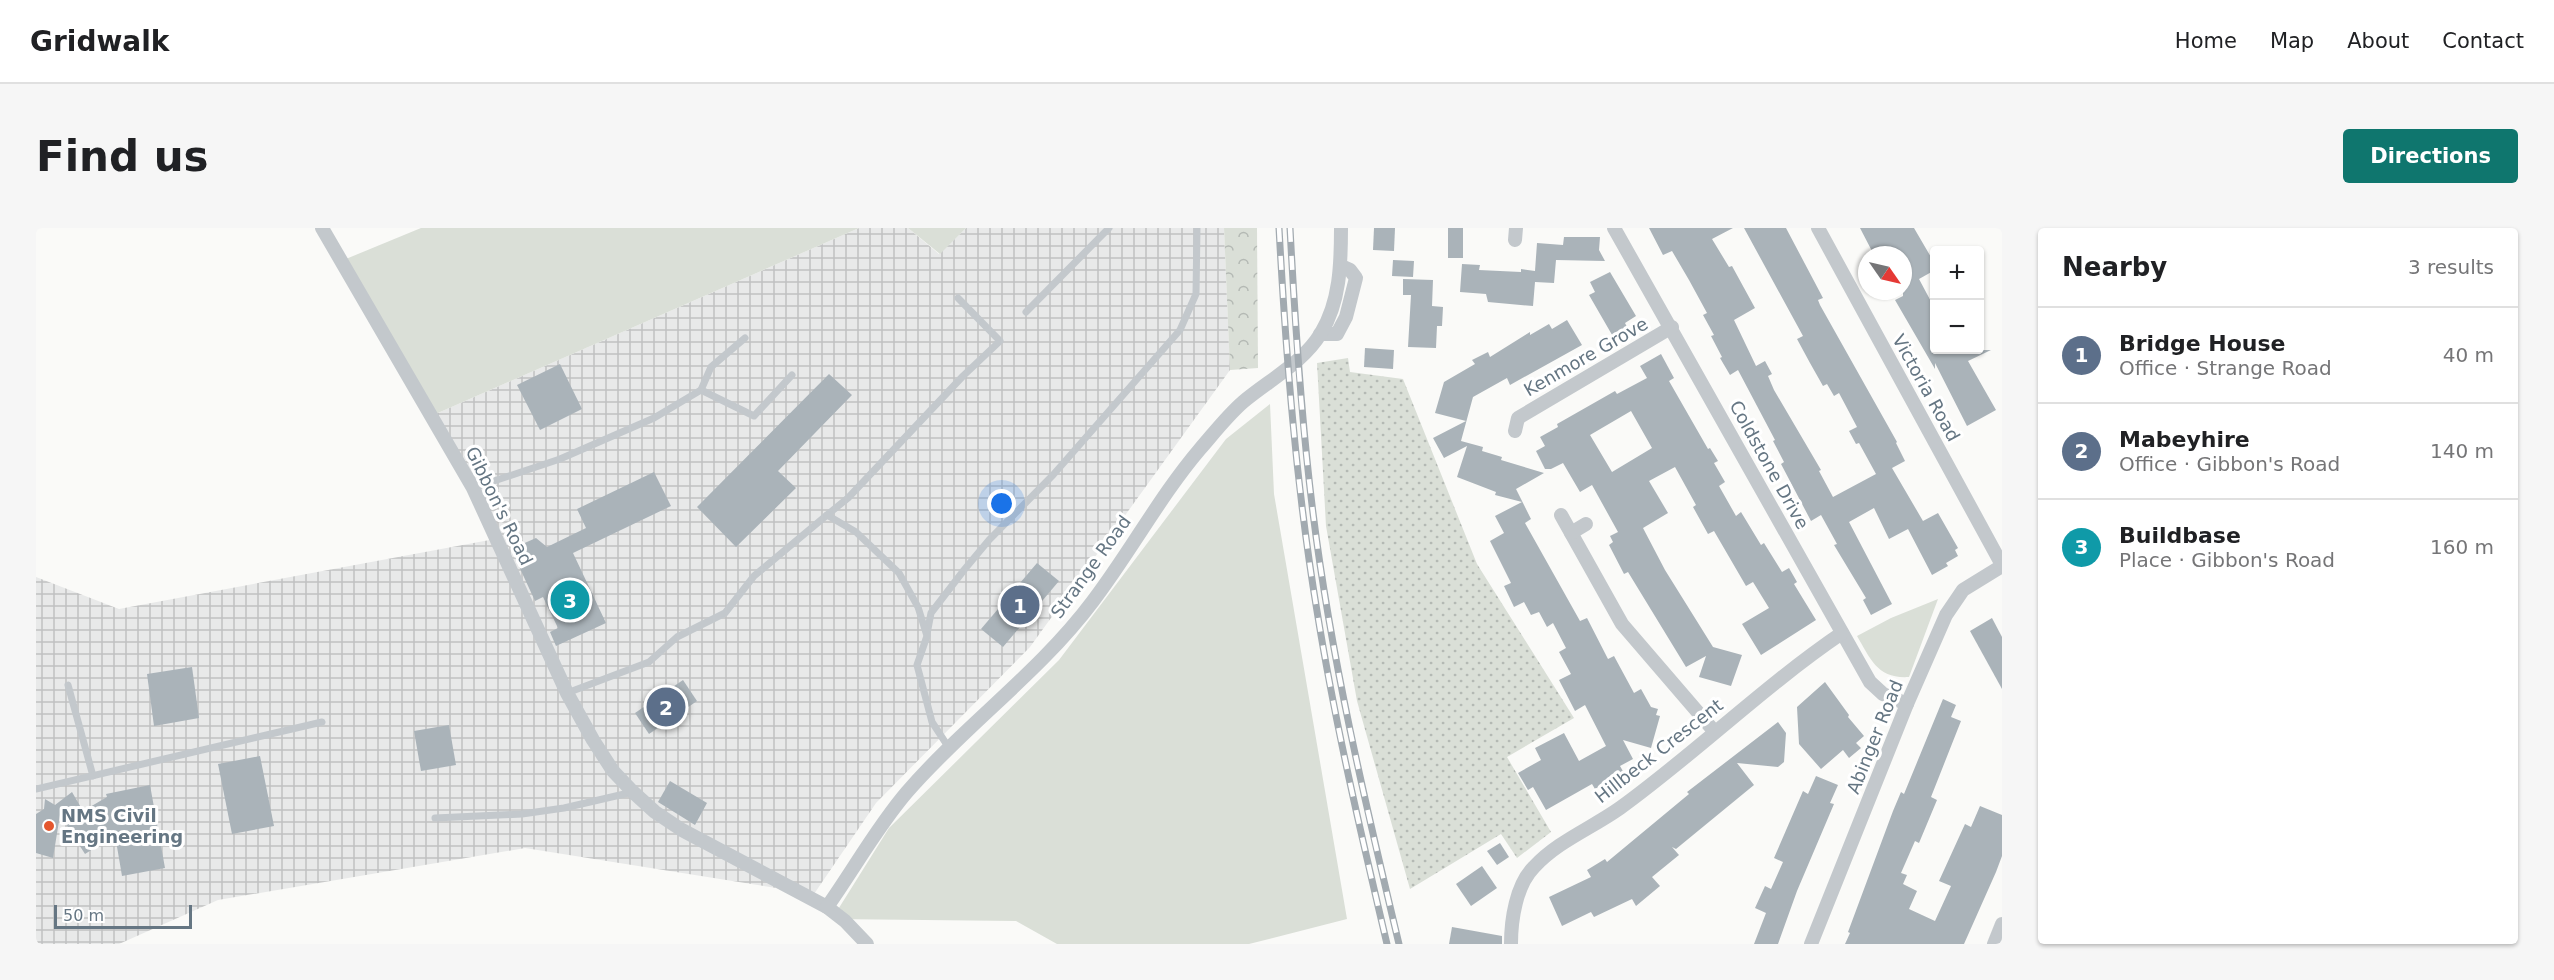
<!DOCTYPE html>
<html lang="en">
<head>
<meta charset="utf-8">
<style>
  body { margin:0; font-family:"DejaVu Sans",sans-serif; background:#f6f6f6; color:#202124 }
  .controls { position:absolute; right:18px; top:18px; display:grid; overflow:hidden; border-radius:6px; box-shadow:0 2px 4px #0004 }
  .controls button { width:54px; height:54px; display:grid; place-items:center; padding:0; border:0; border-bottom:2px solid #e0e0e0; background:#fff; color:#202124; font:30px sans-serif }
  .compass { position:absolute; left:1822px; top:18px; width:54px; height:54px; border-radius:50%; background:#fff; box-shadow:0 2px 4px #0004; rotate:124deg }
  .scale { position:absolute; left:18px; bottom:15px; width:138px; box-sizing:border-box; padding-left:6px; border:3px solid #657683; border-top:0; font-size:16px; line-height:21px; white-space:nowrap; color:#657683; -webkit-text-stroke:4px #fff; paint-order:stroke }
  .you { position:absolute; left:966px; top:276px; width:21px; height:21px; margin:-15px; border:4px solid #fff; border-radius:50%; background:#1a73e8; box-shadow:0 0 0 9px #1a73e833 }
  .badge { display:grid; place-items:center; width:39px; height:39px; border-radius:50%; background:#0f766e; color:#fff; font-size:20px; font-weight:700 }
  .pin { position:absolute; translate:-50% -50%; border:3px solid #fff; box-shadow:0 2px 6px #0006 }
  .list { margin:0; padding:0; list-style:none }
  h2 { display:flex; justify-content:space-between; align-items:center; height:78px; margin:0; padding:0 24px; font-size:26px }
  h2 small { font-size:20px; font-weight:400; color:#757577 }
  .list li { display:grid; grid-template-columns:39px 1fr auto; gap:18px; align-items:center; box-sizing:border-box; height:96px; padding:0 24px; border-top:2px solid #e0e0e0 }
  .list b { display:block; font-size:22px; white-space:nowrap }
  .list p { margin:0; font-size:20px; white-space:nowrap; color:#757577 }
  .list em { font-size:20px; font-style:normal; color:#757577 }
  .map { position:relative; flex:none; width:1966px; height:716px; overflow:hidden; border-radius:6px }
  header { display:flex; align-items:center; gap:36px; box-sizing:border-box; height:84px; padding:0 30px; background:#fff; border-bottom:2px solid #e0e0e0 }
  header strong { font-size:28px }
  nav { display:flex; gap:33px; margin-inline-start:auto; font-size:21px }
  .intro { display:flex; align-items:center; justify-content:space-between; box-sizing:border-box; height:144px; padding:0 36px }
  h1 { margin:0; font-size:42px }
  .button { padding:15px 27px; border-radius:6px; background:#0f766e; color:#fff; font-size:21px; font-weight:700 }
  main { display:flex; gap:36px; padding:0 36px }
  aside { flex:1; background:#fff; border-radius:6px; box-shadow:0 2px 4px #0004 }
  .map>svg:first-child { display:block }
</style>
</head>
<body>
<header>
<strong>Gridwalk</strong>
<nav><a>Home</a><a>Map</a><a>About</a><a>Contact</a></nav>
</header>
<div class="intro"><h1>Find us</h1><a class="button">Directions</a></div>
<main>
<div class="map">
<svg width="1966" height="716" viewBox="0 0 1966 716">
  <defs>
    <pattern id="industrial-grid" width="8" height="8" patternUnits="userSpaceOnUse" patternTransform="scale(1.5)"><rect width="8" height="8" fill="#e8e9e9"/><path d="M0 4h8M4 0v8" fill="none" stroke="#c0c1c2"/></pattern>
    <pattern id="forest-crowns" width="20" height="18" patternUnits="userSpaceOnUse" patternTransform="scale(1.5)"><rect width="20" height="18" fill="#dadfd7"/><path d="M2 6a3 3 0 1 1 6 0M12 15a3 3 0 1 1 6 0" fill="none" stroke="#b4b9b4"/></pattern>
    <pattern id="park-dots" width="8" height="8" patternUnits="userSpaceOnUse" patternTransform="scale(1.5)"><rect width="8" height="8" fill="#dadfd7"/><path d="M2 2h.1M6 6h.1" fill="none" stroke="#b4b9b4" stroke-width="1.8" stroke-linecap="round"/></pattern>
  </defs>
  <rect width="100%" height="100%" fill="#fafaf8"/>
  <path fill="url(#industrial-grid)" d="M823,0H872L903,26L930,0H1188L1194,142L994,419L840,575L778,666L489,620L182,672L83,716H0V349L83,381L459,311L395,188Z"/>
  <g fill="#dadfd7">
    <path d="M385,0H823L395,188L305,33Z"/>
    <path d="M872,0H930L904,26Z"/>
    <path d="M1234,176L1238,266L1311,691L1213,716H1021L980,693L796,691L853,600L1023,432L1190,211Z"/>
    <path d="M1902,371L1873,449C1842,451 1835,432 1821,408L1855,390Z"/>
  </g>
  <path fill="url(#forest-crowns)" d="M1188,0H1221L1222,140L1194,142Z"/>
  <path fill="url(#park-dots)" d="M1312,130L1314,144L1367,151L1441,336L1538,490L1471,529L1515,604L1481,630L1465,606L1374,661L1321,473L1290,298L1281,135Z"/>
  <g fill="#aab3b9" fill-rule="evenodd">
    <path d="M1338,0H1359L1358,23L1337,22Z"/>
    <rect x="1412" y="0" width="15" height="30"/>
    <path d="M1613,0H1697L1676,11L1693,39L1696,38L1719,80L1698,92L1720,138L1729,133L1736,146L1732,148L1738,162L1785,242L1783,243L1797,269L1840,246L1823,215L1820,216L1813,203L1821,199L1803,165L1798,168L1791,156L1787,158L1774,135L1761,111L1767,108L1708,0H1750L1787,70L1782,72L1784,77L1861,214L1860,215L1869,233L1856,240L1887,293L1902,285L1922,320L1919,322L1922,328L1910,335L1912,338L1896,347L1872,301L1853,311L1838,280L1813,294L1856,376L1835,387L1827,372L1830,370L1798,317L1801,316L1785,287L1775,293L1745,236L1748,234L1737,213L1739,212L1702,142L1694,147L1684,130L1686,129L1675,108L1678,107L1667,87L1671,85L1653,52L1636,23L1627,27Z"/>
    <path d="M1824,0H1878L1899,36V42L1883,51L1899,81V122H1955L1932,133L1960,182L1931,198L1899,135V141L1859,72L1867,68V27H1838Z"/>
    <path d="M1528,9H1564L1563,22L1569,33L1520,32L1518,55L1499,54L1497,78L1452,74L1450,66L1424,64L1426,36L1444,37L1443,42L1485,44V41L1499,43L1501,15L1527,17Z"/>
    <path d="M1357,32L1378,33L1377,49L1356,48Z"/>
    <path d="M1574,44L1600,88L1589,95L1593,103L1579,112L1553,67L1559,64L1554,54Z"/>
    <path d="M1367,51L1397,52L1396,78L1407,79L1406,98H1401L1400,120L1372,119L1375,67H1367Z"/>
    <path d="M1531,92L1546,117L1474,157L1471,150L1437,169L1425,213L1447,219L1446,223L1466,229L1465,232L1508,245L1480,261L1495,291L1489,295L1544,393L1551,390L1572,431L1578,428L1598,465L1605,461L1615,479L1622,481L1620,487L1624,488L1615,520L1587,512L1597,531L1584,538L1588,545L1559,561L1556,556L1510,582L1497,559L1492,562L1482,545L1505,532L1499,520L1528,505L1543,533L1570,518L1549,477L1539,483L1523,452L1535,446L1523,424L1530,420L1517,395L1511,399L1503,384L1495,387L1488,374L1478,379L1468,358L1475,355L1454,313L1468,305L1459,288L1486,274L1459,267L1460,264L1421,249L1431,218L1408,230L1397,210L1430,193L1399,185L1408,154L1439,136L1436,132L1452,124L1454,129L1494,104V107L1513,96L1516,101Z"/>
    <path d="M1329,120L1358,122L1357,141L1328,139Z"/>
    <path d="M1625,126L1638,150L1633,153L1672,221L1674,220L1682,233L1678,235L1689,254L1683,258L1700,288L1705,284L1725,317L1728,315L1746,344L1753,340L1761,354L1758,356L1780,392L1725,427L1706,396L1733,380L1717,354L1710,358L1678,303L1672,306L1657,279L1660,277L1639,239L1613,253L1632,285L1607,300L1629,342L1677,419L1706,427L1695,458L1663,449L1670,428L1650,439L1592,344L1588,346L1573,317L1577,314L1574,308L1582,304L1556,257L1544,264L1527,235L1515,241H1509L1500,223L1509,218L1504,209L1522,199L1521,196L1579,163L1581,166L1611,150L1604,138ZM1595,183L1616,220L1576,244L1554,207Z"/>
    <path d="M524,136L546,181L504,202L481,157Z"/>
    <path d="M793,146L816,167L742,243L760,260L700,319L661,279Z"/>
    <path d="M618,244L635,278L537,325L570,395L520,418L514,404L522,400L507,369L499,373L475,321L500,310L511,319L550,300L541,281Z"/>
    <path d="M1001,335L1023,353L967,419L945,401Z"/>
    <path d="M1956,390L1966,409V461L1934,403Z"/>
    <path d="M156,439L163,490L118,498L111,446Z"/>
    <path d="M647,452L661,473L613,506L599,485Z"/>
    <path d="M1789,454L1813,487L1812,489L1828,508L1820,515L1825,520L1813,530L1807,522L1785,541L1763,516L1761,479Z"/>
    <path d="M1907,471L1920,477L1915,489L1925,493L1895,569L1901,572L1883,615L1879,613L1865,645L1871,647L1867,656L1881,663L1873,681L1899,693L1915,658L1903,653L1929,596L1935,599L1944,578L1966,587V628L1960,644L1928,716H1809L1814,705L1812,704L1857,583L1865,564L1868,566Z"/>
    <path d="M1742,494L1750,505L1748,534L1742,539L1701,535L1718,557L1640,621L1636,619L1643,627L1616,649L1624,658L1600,678L1596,671L1558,689L1555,684L1526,698L1513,669L1555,649L1551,642L1569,631L1571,634L1653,566L1651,564Z"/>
    <path d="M413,497L420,537L385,543L378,503Z"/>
    <path d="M224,528L238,598L196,606L182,536Z"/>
    <path d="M1780,548L1802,557L1794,575L1798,576L1761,663L1742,716H1718L1730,685L1719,680L1729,658L1735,661L1747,634L1738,630L1767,563L1772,566Z"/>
    <path d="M634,553L671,575L659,597L622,574Z"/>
    <path d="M114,557L129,640L86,648L79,607L49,626L24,587L17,630L0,625V586L8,581L9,571L19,577L36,564L47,583L71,569L70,566Z"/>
    <path d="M1464,615L1473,629L1461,637L1451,623Z"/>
    <path d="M1446,638L1461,660L1435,678L1420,656Z"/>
    <path d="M1416,699L1466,708V716H1413Z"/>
  </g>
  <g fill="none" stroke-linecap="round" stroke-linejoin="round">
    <g stroke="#c3c8cc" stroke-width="7">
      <path d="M990,84L1073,0"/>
      <path d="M665,162L718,188L756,147"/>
      <path d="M437,260L524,231L618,190L665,162L675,139L709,110"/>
      <path d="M791,287L812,270L927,148L964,113L922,70"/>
      <path d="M891,406L895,385L928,342L953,312L1017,247L1144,102L1160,66L1161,0"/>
      <path d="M32,457L57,548"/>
      <path d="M531,465L613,434L641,409L689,385L718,348L791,287L820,304L863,345L882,379L891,408L881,437L896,494L913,520"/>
      <path d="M0,561L286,494"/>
      <path d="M399,590L486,586L528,580L597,564"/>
    </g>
    <g stroke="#c3c8cc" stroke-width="14">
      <path d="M286,0L437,260L531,465L557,512L577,543L597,564L619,584L646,602L791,679L809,693L831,716"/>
      <path d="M1578,0L1834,454L1847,466L1871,476"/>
      <path d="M1782,0L1966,337"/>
      <path d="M1479,12L1480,0"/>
      <path d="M1284,106H1301L1310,89L1320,50L1314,42L1305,38"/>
      <path d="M1479,203L1482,190L1636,99"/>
      <path d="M1525,287L1586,396L1678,503"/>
      <path d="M1535,305L1550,296"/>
      <path d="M791,679C818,641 841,599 871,564C929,497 1004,444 1057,373C1095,323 1124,268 1164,221C1178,205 1191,188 1207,174C1233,152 1267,135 1285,105C1304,74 1305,36 1305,0"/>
      <path d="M1475,716C1475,692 1480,657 1498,639C1522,613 1556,600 1584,580C1660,525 1728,458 1806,405"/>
      <path d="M1775,716L1871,476L1910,387L1927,362L1966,338"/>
      <path d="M1958,716L1966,696"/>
    </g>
    <g stroke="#a2aab0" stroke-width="7">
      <g id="rail">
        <path d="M1243,0C1250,128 1260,257 1281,383C1299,495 1325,606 1351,716"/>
        <path d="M1254,0C1259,95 1265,190 1277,285C1295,430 1329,574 1363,716"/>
      </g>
    </g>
    <use href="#rail" stroke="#fff" stroke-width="4.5" stroke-dasharray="14" stroke-linecap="butt"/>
  </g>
  <circle fill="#e4572e" stroke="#fff" stroke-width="2" cx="13" cy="598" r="6"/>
  <g text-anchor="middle" stroke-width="6" stroke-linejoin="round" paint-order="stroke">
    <g font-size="18" fill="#657683" stroke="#fff">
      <text transform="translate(1550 129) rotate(-30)" y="6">Kenmore Grove</text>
      <text transform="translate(1890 160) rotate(61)" y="6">Victoria Road</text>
      <text transform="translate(1733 237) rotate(61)" y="6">Coldstone Drive</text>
      <text transform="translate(463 278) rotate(64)" y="6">Gibbon's Road</text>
      <text transform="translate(1055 339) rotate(-54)" y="6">Strange Road</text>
      <text transform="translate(1839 509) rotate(-68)" y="6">Abinger Road</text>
      <text transform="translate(1623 523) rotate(-38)" y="6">Hillbeck Crescent</text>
    </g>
    <g font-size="18" font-weight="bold" fill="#657683" stroke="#fff" text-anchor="start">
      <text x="25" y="594">NMS Civil<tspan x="25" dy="21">Engineering</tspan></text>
    </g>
  </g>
</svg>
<div class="controls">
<button>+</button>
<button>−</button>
</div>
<svg class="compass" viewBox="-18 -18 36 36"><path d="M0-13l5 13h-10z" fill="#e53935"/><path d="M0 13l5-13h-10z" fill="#757577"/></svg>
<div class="scale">50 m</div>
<div class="you"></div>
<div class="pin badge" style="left:984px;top:377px;background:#5c6f8a">1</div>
<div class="pin badge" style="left:630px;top:479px;background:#5c6f8a">2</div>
<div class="pin badge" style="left:534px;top:372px;background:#0f9aa8">3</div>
</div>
<aside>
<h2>Nearby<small>3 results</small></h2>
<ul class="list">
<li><span class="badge" style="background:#5c6f8a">1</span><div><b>Bridge House</b><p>Office · Strange Road</p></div><em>40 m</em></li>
<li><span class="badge" style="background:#5c6f8a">2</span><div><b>Mabeyhire</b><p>Office · Gibbon's Road</p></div><em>140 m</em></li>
<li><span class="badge" style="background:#0f9aa8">3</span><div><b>Buildbase</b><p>Place · Gibbon's Road</p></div><em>160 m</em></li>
</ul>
</aside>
</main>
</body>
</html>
